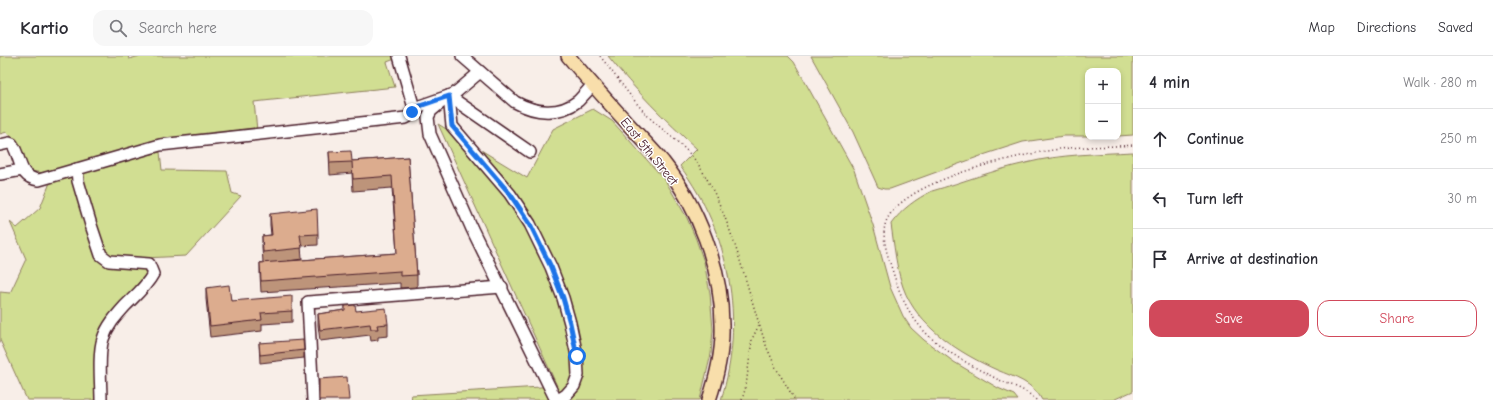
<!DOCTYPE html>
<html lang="en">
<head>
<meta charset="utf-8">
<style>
  body { margin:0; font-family:"Comic Neue",sans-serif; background:#f7f7f7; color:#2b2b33 }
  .controls { position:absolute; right:12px; top:12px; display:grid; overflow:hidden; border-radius:8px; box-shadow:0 2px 6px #0003 }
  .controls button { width:36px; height:36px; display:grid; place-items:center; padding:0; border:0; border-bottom:1px solid #e1e1e2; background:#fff; color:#2b2b33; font:20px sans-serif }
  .stop { position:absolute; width:12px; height:12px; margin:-9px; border:3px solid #1a73e8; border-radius:50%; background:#fff }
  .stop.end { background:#1a73e8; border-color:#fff; box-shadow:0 1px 4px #0008 }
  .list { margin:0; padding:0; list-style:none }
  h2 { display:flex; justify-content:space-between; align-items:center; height:52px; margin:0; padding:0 16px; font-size:17px }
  h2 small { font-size:13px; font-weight:400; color:#7c7c81 }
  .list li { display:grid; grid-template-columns:26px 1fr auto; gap:12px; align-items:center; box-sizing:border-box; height:60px; padding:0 16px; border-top:1px solid #e1e1e2 }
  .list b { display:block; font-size:15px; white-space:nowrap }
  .list em { font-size:13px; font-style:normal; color:#7c7c81 }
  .actions { display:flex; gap:8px; padding:12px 16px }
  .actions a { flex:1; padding:9px 0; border:1px solid #d1495b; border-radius:12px; text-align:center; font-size:14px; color:#d1495b }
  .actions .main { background:#d1495b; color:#fff }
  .icon { flex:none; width:22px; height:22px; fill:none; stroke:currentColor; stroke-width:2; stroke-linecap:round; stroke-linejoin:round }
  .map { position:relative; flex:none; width:1133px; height:344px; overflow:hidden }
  header { display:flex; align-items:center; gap:24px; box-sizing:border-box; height:56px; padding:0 20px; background:#fff; border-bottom:1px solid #e1e1e2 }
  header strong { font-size:19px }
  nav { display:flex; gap:22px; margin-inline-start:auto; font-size:14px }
  .search { width:280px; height:36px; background:#f7f7f7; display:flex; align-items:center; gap:10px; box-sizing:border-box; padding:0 14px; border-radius:12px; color:#7c7c81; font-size:15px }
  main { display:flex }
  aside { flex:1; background:#fff }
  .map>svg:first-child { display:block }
</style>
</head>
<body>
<header>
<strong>Kartio</strong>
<div class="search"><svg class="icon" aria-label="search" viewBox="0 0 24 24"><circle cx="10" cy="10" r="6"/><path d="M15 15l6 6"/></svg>Search here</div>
<nav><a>Map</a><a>Directions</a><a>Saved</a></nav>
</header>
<main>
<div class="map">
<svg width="1133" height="344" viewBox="0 0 1133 344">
  <rect width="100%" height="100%" fill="#f8eee8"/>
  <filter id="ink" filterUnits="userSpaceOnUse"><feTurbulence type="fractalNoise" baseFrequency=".025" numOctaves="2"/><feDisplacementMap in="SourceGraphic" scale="8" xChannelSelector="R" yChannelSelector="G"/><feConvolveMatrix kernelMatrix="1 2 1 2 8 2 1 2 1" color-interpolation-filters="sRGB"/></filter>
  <g filter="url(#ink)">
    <g fill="#d1de92" stroke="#8e7e5e">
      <path d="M0,0H128L129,3L140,0H394L395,3L387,6L395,31L254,46L257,74L140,90L44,117L30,115L26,111L18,88L7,76L0,78Z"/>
      <path d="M608,0H788L794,6L854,114L873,169L890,231L903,260L911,272L924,284L954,306L998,332L1014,339L1018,344H721C746,264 730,177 680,110L697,93C665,64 635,34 608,0Z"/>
      <path d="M811,0H1133V79L1118,80V15H1088V80H1064L1023,86L986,98L890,133H884L878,131L853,76Z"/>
      <path d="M593,53L612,65L665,124L687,162L696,183L704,206L710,237L713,274L711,298L700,344H412L411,339L557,330L438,68L527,122L553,73Z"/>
      <path d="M160,96L162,114L227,115L232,137L241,140L186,200L123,203L112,201L103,194L81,119L82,115Z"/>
      <path d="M1133,96V335L1113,344H1042C1034,327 1014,321 997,314C961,298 917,271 903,231C896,211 894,189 891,168C902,153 916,143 932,135C963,126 994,114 1026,107C1061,98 1097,98 1133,96Z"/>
      <path d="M70,119L74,124L99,203L106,210L120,212H144L146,218L101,271L98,281L97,344H27L0,284V236L10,237L26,203L10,166L17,172L40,152L51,124Z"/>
    </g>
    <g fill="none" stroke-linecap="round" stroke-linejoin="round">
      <g stroke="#4a1f2b" stroke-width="14">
        <g id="minor">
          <path d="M462,0L515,46C535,57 559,60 578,45C583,40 588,34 593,29"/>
          <path d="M449,40L452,70L510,138L530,168L551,211L563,242L570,267L577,300L578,319L574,330L566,339L558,344"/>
          <path d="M449,40L431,55L428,61L430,78L472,173L556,344"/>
          <path d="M449,40L530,96"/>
          <path d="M414,52L454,38L480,16"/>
          <path d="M0,89L9,87L12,88C22,102 17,121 39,124L160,89L406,62L409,60L414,52L399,0"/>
          <path d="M77,113L78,125L91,169L101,199L109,205L149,208L153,218C146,231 135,240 125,250C116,260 107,270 103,283C98,297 101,328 101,344"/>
          <path d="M0,118L22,114"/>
          <path d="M313,344L308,246L502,231"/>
        </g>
      </g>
      <g stroke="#4a1f2b" stroke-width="16">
        <path id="major" d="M568,0C588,24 609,47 630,70C641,82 653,94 663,106C698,150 722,213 722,269C723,295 717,320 709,344"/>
      </g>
      <g stroke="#4a1f2b" stroke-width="1.5" stroke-dasharray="1 3" stroke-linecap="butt">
        <path d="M600,0C615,19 629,39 645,57C662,75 684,88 698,108C733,162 746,232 767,292L776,312L795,344"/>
        <path d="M742,344L746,330L752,283L759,269"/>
        <path d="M1036,344C1026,333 1010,329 997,323C974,311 949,298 930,281C908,260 900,239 891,210C887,198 882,181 885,169C896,125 1021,98 1060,93C1083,90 1110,91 1133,89"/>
      </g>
      <use href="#minor" stroke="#fff" stroke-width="11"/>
      <use href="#major" stroke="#f8deab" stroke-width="13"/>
    </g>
    <g fill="#bd947a" stroke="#4a1f2b">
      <path d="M329,96L352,105L408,101L417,219V231L400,232V227L261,236L260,218V207L263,206L262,192V180L271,179L270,169V158L318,178V189L301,190L302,203L288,205L397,197L392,132L353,135L352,117L330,119Z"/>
      <path d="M206,232L231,245L292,255V266L262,268V275L210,281L206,243Z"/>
      <path d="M345,250L356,255L388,268V280L378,281V284L371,285L370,279L320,285L318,269V258L345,254Z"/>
      <path d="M259,287L304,294V302L260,307Z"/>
    </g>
    <g fill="#dcac8e" stroke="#4a1f2b">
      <path d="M351,95L352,105L408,101L417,219L400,220V215L261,225L260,207L397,197L392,120L353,123L352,106L330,107L329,96Z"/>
      <path d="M317,153L318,178L300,179L302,192L263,196L262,180L272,179L270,158Z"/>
      <path d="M229,229L231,245L292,240V255L261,257L262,264L210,270L206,232Z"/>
      <path d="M355,249L356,255L386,252L388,268L377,269L378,273H371L370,268L320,274L318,258L345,254V250Z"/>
      <path d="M303,284L304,294L260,299L259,287Z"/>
      <path d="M347,321L349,344H319V323Z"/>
    </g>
  </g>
  <g fill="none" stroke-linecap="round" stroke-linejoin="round" filter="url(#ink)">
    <path stroke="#1a73e8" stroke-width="5" d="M412,56L414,52L449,40L452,70L510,138L530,168L551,211L563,242L570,267L577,300"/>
  </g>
  <g text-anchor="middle" stroke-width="3" stroke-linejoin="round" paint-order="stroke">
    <g font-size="13" fill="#4a1f2b" stroke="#fff">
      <text transform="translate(650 95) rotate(51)" y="5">East 5th Street</text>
    </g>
  </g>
</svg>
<div class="controls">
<button>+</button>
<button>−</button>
</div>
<div class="stop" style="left:577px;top:300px"></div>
<div class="stop end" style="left:412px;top:56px"></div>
</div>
<aside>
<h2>4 min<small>Walk · 280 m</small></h2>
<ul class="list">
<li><svg class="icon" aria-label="ahead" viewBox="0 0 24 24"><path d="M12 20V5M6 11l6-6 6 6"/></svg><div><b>Continue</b></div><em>250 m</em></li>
<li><svg class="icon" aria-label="left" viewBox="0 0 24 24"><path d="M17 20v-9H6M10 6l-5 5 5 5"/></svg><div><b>Turn left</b></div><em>30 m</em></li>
<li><svg class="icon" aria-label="arrive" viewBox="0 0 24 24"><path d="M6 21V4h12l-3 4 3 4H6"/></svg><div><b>Arrive at destination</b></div></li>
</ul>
<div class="actions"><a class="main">Save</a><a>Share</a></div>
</aside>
</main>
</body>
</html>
